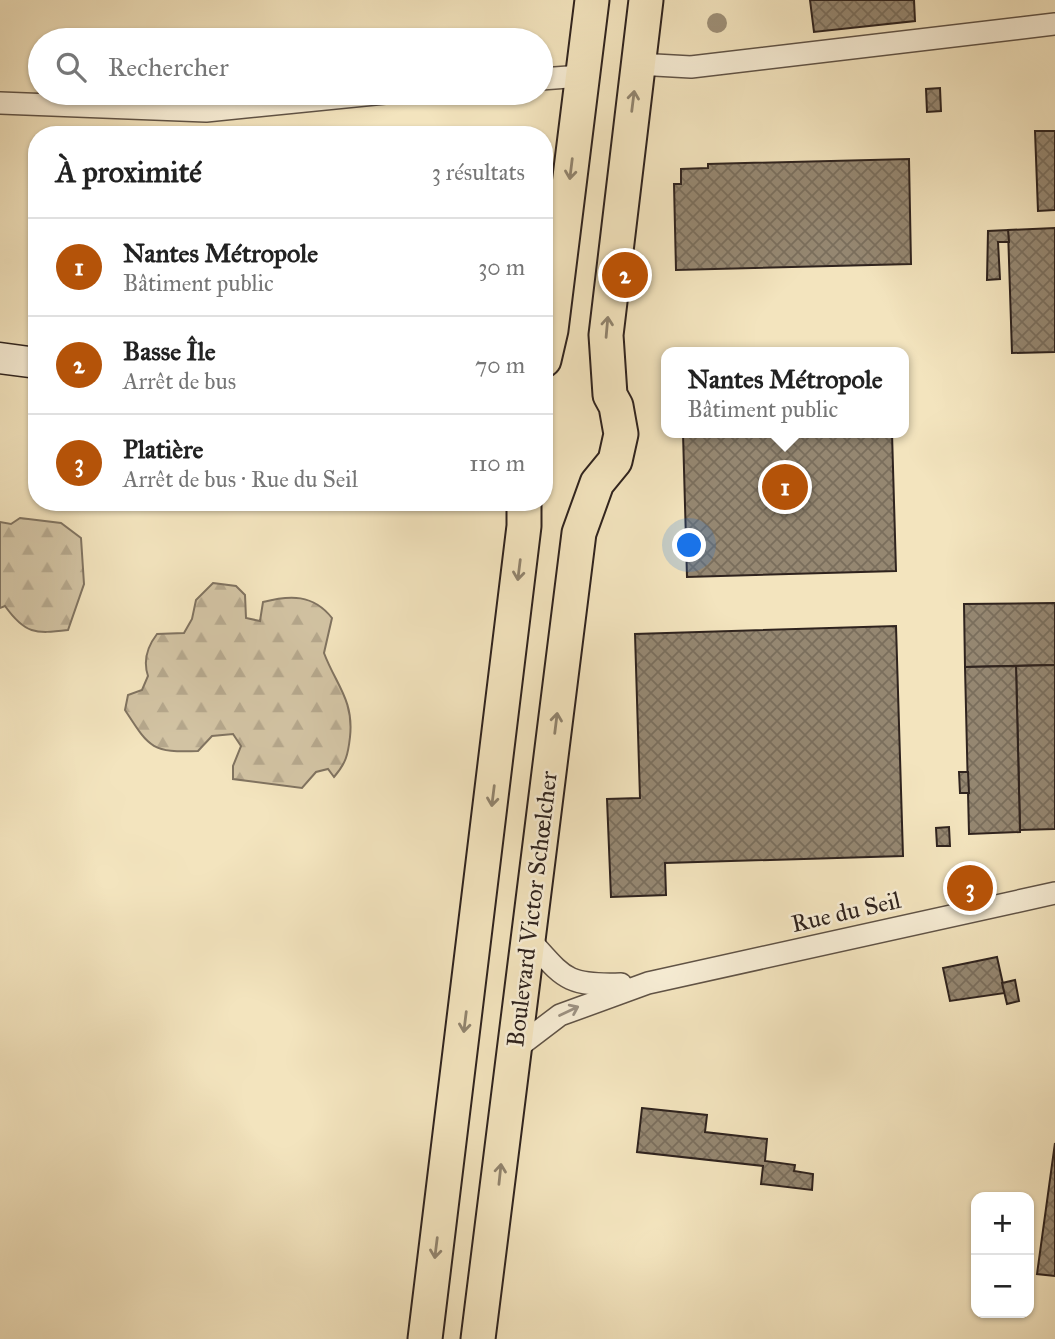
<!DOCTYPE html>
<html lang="fr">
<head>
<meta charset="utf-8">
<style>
  body { margin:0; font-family:"IM FELL Great Primer",serif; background:#f6f6f6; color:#222 }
  .controls { position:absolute; right:21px; bottom:21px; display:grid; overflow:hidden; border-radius:14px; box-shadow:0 2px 5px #0004 }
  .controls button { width:63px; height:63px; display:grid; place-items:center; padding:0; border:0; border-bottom:2px solid #e0e0e0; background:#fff; color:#222; font:35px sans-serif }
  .you { position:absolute; left:690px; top:546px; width:24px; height:24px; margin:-18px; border:5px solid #fff; border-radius:50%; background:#1a73e8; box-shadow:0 0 0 10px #1a73e833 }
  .badge { display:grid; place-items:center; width:46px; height:46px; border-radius:50%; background:#b45309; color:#fff; font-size:23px; font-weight:700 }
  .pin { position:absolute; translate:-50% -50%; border:4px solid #fff; box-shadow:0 2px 7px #0006 }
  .popup { position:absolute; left:661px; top:347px; width:248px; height:91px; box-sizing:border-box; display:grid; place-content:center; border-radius:14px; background:#fff; filter:drop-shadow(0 2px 5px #0005); font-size:23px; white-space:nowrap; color:#767676 }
  .popup b { font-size:26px; color:#222 }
  .popup::after { content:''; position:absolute; left:50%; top:100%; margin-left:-14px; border:14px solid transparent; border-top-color:#fff }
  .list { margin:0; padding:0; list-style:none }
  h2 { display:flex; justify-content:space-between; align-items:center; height:91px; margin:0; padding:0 28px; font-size:30px }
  h2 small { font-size:23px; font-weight:400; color:#767676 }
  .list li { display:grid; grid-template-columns:46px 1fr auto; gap:21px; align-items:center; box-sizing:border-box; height:98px; padding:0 28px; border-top:2px solid #e0e0e0 }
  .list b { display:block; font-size:26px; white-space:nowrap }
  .list p { margin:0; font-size:23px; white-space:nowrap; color:#767676 }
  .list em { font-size:23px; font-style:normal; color:#767676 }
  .icon { flex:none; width:38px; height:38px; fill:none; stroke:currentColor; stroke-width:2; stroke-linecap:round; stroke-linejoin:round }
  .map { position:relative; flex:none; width:1055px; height:1339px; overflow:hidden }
  .search { position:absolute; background:#fff; box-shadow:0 2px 5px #0004; left:28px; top:28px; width:525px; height:77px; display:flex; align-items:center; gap:18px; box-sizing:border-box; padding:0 24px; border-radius:38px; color:#767676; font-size:26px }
  .panel { position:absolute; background:#fff; box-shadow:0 2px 5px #0004; left:28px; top:126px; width:525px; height:385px; border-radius:28px }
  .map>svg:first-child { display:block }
</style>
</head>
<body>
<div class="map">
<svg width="1055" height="1339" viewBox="0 0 1055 1339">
  <defs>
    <pattern id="forest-firs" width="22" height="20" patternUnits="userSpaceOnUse" patternTransform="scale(1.75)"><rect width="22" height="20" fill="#d2c3a3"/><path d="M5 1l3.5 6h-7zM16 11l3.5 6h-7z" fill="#b5a78c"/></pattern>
    <pattern id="building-cross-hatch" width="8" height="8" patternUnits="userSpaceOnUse" patternTransform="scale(1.75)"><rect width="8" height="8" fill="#958771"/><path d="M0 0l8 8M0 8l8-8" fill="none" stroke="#7a6e5c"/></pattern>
  </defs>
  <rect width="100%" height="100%" fill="#f3e4be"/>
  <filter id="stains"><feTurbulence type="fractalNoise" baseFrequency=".00286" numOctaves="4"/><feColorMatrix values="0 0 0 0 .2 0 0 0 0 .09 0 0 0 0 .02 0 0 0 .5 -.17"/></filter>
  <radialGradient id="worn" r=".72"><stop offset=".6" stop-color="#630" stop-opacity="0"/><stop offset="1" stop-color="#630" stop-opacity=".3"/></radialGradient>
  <g fill="url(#forest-firs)" stroke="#807360" stroke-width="2">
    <path d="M20,518L61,523L81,538L84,584L68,630C35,634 25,634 5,606L0,608V522L11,524Z"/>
    <path d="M213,583L236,586L245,595L246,618L260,621L263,602C290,595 313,594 332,618L324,653C336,685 354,700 350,737C348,755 346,763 334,777L328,769L316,772L302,788L233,779V766L241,746L233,734L212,736L198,751C151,753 149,747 125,710L128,695L142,690L148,676C143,661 147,647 157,634L184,633L192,619L196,600Z"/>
  </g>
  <g fill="url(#building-cross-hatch)" stroke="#2f231e" stroke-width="2">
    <path d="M810,0H914L915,21L814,32Z"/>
    <path d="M940,88L941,111L927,112L926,89Z"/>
    <path d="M1035,131H1055V210L1038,211Z"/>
    <path d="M909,159L911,264L676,270L674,184H681V169L708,168V164Z"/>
    <path d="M1055,228V352L1012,353L1008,230Z"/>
    <path d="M1008,230L1009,242H998L1000,279L987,280L988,231Z"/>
    <path d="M683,433H892L896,571L687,577Z"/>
    <path d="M1055,603V665L965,667L964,604Z"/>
    <path d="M896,626L903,856L665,863L666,895L611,897L607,799L640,798L635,634Z"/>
    <path d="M1055,665V829L1020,830L1016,666Z"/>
    <path d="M1016,666L1020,832L969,834L965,667Z"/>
    <path d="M959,772H968L969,793H960Z"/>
    <path d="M949,827L950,846H937L936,828Z"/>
    <path d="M997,957L1005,993L950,1001L943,968Z"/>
    <path d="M1015,980L1019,1001L1007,1004L1002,983Z"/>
    <path d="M642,1108L707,1115L705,1132L767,1139L765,1161L795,1165L794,1171L813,1174L812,1190L761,1184L763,1166L637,1152Z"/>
    <path d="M1055,1143V1276L1037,1274Z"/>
  </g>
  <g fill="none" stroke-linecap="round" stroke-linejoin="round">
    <g stroke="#605346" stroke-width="24">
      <g id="street">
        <path d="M637,64L691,67L1055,24"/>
        <path d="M541,79L582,76"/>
        <path d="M0,103L206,111L385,93"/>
        <path d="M526,936C564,977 563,986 621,984"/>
        <path d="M514,1050L560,1015L648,983L1055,893"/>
      </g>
    </g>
    <g stroke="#2f231e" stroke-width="33">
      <path id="secondary" d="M0,358L37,363"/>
    </g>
    <g stroke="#2f231e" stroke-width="37">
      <g id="primary">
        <path d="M544,360L551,330L592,0"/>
        <path d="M425,1339L524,526V502"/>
        <path d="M478,1339L579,533L597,483L615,461L621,434L616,406L610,395L606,335L646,0"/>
      </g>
    </g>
    <use href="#street" stroke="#f7edd5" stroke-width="21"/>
    <use href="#secondary" stroke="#f7edd5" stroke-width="30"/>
    <use href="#primary" stroke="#f3e4be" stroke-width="33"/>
  </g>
  <circle fill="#9e9078" cx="717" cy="23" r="10"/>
  <defs><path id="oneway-shaft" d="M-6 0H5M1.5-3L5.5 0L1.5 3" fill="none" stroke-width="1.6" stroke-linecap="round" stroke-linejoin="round" transform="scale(1.75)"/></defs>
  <g stroke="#91846e">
    <use href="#oneway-shaft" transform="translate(633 101) rotate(-83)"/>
    <use href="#oneway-shaft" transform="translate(571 169) rotate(97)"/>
    <use href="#oneway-shaft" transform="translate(607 327) rotate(-85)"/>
    <use href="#oneway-shaft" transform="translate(519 570) rotate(97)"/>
    <use href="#oneway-shaft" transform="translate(556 723) rotate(-83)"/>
    <use href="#oneway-shaft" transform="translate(493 796) rotate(97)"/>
    <use href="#oneway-shaft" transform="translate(465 1022) rotate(97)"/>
    <use href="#oneway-shaft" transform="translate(500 1174) rotate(-84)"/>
    <use href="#oneway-shaft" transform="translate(436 1248) rotate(97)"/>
  </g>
  <use stroke="#9d9283" href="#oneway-shaft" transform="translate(569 1011) rotate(-25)"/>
  <g text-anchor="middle" stroke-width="5" stroke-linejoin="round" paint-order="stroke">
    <g font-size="24" fill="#2f231e" stroke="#f7edd5">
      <text transform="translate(532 909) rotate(-83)" y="8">Boulevard Victor Schœlcher</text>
      <text transform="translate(846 912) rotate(-13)" y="8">Rue du Seil</text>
    </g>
  </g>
  <rect width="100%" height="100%" filter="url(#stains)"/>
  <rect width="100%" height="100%" fill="url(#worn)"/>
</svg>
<div class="controls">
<button>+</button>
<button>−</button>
</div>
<div class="you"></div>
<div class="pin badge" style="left:785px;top:487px">1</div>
<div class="popup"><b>Nantes Métropole</b>Bâtiment public</div>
<div class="pin badge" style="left:625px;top:275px">2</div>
<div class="pin badge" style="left:970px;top:888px">3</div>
<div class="search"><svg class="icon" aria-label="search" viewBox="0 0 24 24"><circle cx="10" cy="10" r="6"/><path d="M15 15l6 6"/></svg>Rechercher</div>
<section class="panel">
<h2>À proximité<small>3 résultats</small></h2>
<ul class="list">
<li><span class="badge">1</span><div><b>Nantes Métropole</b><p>Bâtiment public</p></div><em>30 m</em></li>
<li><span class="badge">2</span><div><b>Basse Île</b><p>Arrêt de bus</p></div><em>70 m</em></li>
<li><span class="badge">3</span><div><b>Platière</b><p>Arrêt de bus · Rue du Seil</p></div><em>110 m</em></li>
</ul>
</section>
</div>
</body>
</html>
